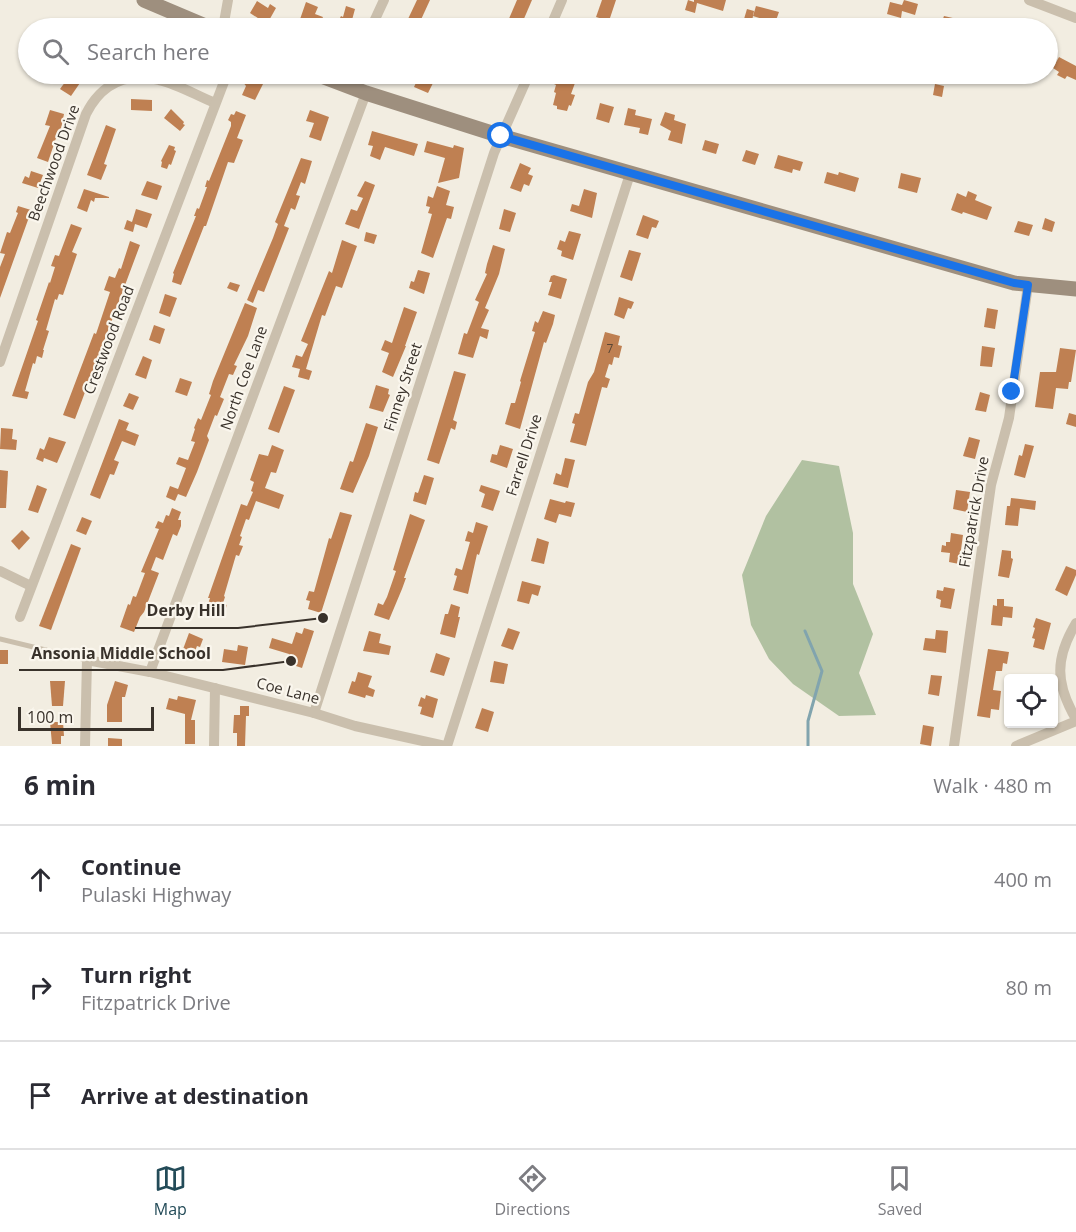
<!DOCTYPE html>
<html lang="en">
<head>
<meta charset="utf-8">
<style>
  body { margin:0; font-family:"Open Sans",sans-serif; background:#f2f2f3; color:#2b2b33 }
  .controls { position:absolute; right:18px; bottom:18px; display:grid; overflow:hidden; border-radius:6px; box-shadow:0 2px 4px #0004 }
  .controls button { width:54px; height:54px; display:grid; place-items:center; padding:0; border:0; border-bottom:2px solid #e1e1e2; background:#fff; color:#2b2b33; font:30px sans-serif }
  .scale { position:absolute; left:18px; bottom:15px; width:136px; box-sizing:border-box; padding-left:6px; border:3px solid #39322b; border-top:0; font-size:16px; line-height:21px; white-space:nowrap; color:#39322b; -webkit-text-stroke:4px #faf6ed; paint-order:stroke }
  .stop { position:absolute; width:18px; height:18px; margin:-14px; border:4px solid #1a73e8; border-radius:50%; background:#fff }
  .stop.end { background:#1a73e8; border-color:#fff; box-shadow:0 2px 6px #0008 }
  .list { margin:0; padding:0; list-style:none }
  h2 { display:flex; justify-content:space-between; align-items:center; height:78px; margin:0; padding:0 24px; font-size:26px }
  h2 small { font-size:20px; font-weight:400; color:#7c7c81 }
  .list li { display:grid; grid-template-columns:39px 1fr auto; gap:18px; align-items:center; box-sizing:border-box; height:108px; padding:0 24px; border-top:2px solid #e1e1e2 }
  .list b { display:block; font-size:22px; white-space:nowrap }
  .list p { margin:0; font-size:20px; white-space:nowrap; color:#7c7c81 }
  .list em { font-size:20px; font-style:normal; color:#7c7c81 }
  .icon { flex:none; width:33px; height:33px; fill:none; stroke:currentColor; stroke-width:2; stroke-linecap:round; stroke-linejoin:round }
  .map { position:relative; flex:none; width:1076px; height:746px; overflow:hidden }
  .search { position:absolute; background:#fff; box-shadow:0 2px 4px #0004; left:18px; right:18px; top:18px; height:66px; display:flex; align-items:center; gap:15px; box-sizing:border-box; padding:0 21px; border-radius:33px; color:#7c7c81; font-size:22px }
  .sheet { height:402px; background:#fff }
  nav { display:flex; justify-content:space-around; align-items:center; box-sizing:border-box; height:84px; border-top:2px solid #e1e1e2; background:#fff; font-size:16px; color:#7c7c81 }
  nav a { display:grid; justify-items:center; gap:3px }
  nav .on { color:#234b58 }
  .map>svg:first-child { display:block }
</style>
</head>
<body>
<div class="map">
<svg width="1076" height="746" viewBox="0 0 1076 746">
  <rect width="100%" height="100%" fill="#f2ede1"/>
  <path fill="#b1c1a1" d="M802,460L839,466L853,533V584L873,634L859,673L876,715L839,716L793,684L769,659L751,625L742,575L766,516Z"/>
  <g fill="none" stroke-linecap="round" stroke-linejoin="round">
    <path stroke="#81a4ae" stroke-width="3" d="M805,631L822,671L808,721V746"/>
  </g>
  <g fill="#bf8052">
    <path d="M417,0H430L419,24L408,19Z"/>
    <path d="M517,0H532L520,28H505Z"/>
    <path d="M602,0H616L609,21L596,17Z"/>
    <path d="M688,0L694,2V0H726L723,11L697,3L695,13L685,10Z"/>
    <path d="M904,0L918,4L915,15L902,11L901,18L887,14L890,2L902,5Z"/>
    <path d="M257,1L268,8L270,4L276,8L267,24L250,13Z"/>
    <path d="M306,2L318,7L315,14L323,17L318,28H306L298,25Z"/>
    <path d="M346,6L355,9L352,20L354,21L351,28H338L340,24H337L341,16L343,17Z"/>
    <path d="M756,6L779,12L775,23L753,16Z"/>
    <path d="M747,9L754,11L752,21L744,19Z"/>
    <path d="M944,16L966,21L965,23L979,26L978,28H957L941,24Z"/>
    <path d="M1059,57L1076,66V80L1067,76L1065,79L1057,75L1059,72L1053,68Z"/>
    <path d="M71,74L82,80L71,96L60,89Z"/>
    <path d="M420,74H429L427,78L434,81L428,93L414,87Z"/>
    <path d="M557,74L565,76L564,80L575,83L571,94L575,95L571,106L569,105L567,111L557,109V106L553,105L556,93L554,92L556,85L554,84Z"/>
    <path d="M238,76L248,80L249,76L264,82L255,100L242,95L246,86Z"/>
    <path d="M935,84L944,86L942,97L933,95Z"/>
    <path d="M131,99L152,100V111L131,110Z"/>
    <path d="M600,103L614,107L609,123L596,119Z"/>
    <path d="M628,108L636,110L635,115L652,119L648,135L639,133L640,128L624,125Z"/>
    <path d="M171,109L184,122L183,124L185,125L180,131L164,118Z"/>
    <path d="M50,110L64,114L61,129L57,135L48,162L37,158L50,126L45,125Z"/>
    <path d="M310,110L329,117L321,141L309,137L314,123L306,121Z"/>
    <path d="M236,111L246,115L237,138L243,140L234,163L228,162L206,226H204L181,285L172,282L174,274L173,273L196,216H194L197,208L199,209L207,187H205L207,180L209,181L231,126V122L228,120L231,114L234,115Z"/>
    <path d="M665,112L675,115L674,120L686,124L682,144L668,140L671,131L660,125Z"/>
    <path d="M106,125L116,129L104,164L107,165L101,180L87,175Z"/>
    <path d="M372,131L418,144L414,156L385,147L380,160L370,156L373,146L368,145Z"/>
    <path d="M705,140L719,144L716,154L702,150Z"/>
    <path d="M427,141L453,148L454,145L464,148L459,178L438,183L445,158L424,152Z"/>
    <path d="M169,145L175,147L174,150L176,151L171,165L169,164L167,169L161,167L162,162L161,161Z"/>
    <path d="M746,150L759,154L755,165L742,161Z"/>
    <path d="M778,155L803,162L800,171L793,169L792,173L774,168Z"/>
    <path d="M301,158L312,161L305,184L301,182L296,195L300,196L295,210L291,208L284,226L289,228L264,292L258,290L253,303L247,300L273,238L278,224L275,222Z"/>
    <path d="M520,163L531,168L528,174L533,176L529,186L524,184L521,192L510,188Z"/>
    <path d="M31,171L43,175L38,188L22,183L25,176L29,178Z"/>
    <path d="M827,172L838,175L839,172L859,178L855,192L824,183Z"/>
    <path d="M901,173L921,178L917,193L898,188Z"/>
    <path d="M147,181L162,186L157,200L141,195Z"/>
    <path d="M365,181L375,185L359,229L345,224L351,209L357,211L363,198L357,196Z"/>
    <path d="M437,186L450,191L446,205L454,207L451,219L447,218L433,258L421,253L432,214L428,213L430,207L426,206L428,196L433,198Z"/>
    <path d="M84,189L109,197V198H95L94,202L91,200L87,212L77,208Z"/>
    <path d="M584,189L597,193L592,218L570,211L572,204L579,206Z"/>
    <path d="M968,191L977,195L975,200L992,207L987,220L963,212L962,214L951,210L957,193L966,197Z"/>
    <path d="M18,206L31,210L30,215L36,216L28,220L0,298V267L5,254L0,253L7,232L10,233L18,213L16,212Z"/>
    <path d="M136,209L152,214L147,228L135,224L133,232L124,229L127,220L132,222Z"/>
    <path d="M504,209L516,213L510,232L499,229Z"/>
    <path d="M643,215L659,221L656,228L652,227L648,239L636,235Z"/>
    <path d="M1045,218L1055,222L1052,232L1042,229Z"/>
    <path d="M1018,221L1033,225L1029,236L1014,232Z"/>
    <path d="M71,224L82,228L72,252L77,254L63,295L59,294L57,300L55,299L46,330L49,331L43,350H44L42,358L37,356L35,364L33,363L25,391L29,392L27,399L12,396L38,321L36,320L49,282L50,283L55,267L51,266L55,255L59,256Z"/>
    <path d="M569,231L581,234L573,260L561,256L562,251L557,249L560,240L565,242Z"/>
    <path d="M366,232L377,235L374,244L364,241Z"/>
    <path d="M342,240L357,246L342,288L336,286L325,316L322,315L306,369L312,371L309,380L298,377L300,369L292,367L296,355L302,357L308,344L301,341L329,271L332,273Z"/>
    <path d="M130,241L140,245L75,419L63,415L94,333L96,334L110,292L104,290L109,276L115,278L119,268L121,269Z"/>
    <path d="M493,245L505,249L499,274L485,308L489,310L481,328L489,330L487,339L480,336L473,358L458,354L464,333L467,334L479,302L475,300L487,274L485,273L487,264Z"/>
    <path d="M629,250L641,253L632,281L620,277Z"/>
    <path d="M418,270L430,273L424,294L409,288L411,281L414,282Z"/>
    <path d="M554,275L567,279L561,299L548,295L552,282H549L551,276Z"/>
    <path d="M230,282L240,285L237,292L227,288Z"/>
    <path d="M165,294L177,298L170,317L159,313Z"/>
    <path d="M619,297L634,302L631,309L628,308L624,319L614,315Z"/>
    <path d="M245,303L257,308L248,336L234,365L237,366L233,375L229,374L220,397L224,399L217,416L215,415L207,436L209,440L197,472L186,497L178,494L175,501L166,497L170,486L178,489L186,468L176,464L179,457L188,460L195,442L191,441L195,429L194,428L198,418L201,420L211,395L209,394L213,381Z"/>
    <path d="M404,307L417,312L405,346H406L393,377L382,372L389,353L381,350L385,340L392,343Z"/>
    <path d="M987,308L998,310L995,329L984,327Z"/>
    <path d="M543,311L555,315L553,324L546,343L544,342L520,429L505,424L511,403H515L521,382L520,381L535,332L532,331L535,321L538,323Z"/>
    <path d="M154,325L165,329L160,344L149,340Z"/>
    <path d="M605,332L620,336L618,345L622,346L619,358L614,357L612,365L609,364L605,377L610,379L607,388L602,387L586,446L570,442L575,424L572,423L575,413L579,414L588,382L594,372Z"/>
    <path d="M982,346L995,348L992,367L980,366Z"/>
    <path d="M1060,348L1076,350L1071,382H1069L1068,389L1056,388L1053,409L1035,407L1040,372H1056Z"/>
    <path d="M143,356L152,360L146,379L135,375Z"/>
    <path d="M454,371L466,374L453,420L457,422L455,430L451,428L439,464L427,460Z"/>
    <path d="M180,378L192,382L187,396L175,392Z"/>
    <path d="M376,385L389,389L388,394L390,395L383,412L369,408Z"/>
    <path d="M284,386L295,390L279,433L268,429Z"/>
    <path d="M980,392L990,395L986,412L975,410Z"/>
    <path d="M129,393L139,397L133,410L123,406Z"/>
    <path d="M1069,413L1076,415V427L1066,424Z"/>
    <path d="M119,419L129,423L126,430L139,435L135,446L122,441L114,460L119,462L114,475L110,474L100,499L90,495Z"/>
    <path d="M366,423L378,427L369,456L353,493L340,489L350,461L353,462Z"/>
    <path d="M1,428L13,429L12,439L17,440L16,450L0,449Z"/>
    <path d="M49,437L66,442L57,463L44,458L43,462L36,459L40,448L44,450Z"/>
    <path d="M969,437L980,440L975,459L963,456Z"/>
    <path d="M1025,444L1034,446L1025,478L1014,475L1019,455L1022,456Z"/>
    <path d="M272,445L284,450L276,473L271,472L265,488L284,495L279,509L256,501L249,520L246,519L240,536L242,537L239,545L243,546L239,556L236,555L224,596L225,597L223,603L227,605L223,617L206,610L210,598H208L241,504L247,506L253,492L251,491L254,482L250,480L259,454L268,456Z"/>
    <path d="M500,445L513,449L507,468L490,462L492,454L497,455Z"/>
    <path d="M565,458L575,460L568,488L553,484L556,473L561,475Z"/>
    <path d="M0,470L8,471L6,508H0Z"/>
    <path d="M424,475L434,478L426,505L413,501L415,492L418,493Z"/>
    <path d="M37,485L47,489L38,513L28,510Z"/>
    <path d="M481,485L500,491L493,511L481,507L485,494L479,491Z"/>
    <path d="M956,490L970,492L967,512L953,509Z"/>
    <path d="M1011,498L1036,501L1035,510L1020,508L1018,526L1005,525L1007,506H1010Z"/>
    <path d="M550,499L565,503L566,501L575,503L571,517L559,514L556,523L544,519Z"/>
    <path d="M172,508L181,512L178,520H181V526L177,536L173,534L163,560L156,557L151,570L159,573L144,612L140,617L134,632L120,627L128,604L130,605L133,596L136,597L145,573L141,572L159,529L155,528L158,521L163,523L166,515L169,516Z"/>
    <path d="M340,512L352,515L321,613L308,609L310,601L306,600L309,591L314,592L329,538L331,539Z"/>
    <path d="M410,514L425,520L404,578H406L402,589L389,620L374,615L378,603L383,605L387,597L396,571L393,570Z"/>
    <path d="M82,517L92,521L86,535L76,531Z"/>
    <path d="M476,522L488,526L479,555L477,554L468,594L453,590L457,576L454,575L456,568L462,570L470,542L465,541L468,531L473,533Z"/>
    <path d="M22,530L30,538L19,550L11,541Z"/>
    <path d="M951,533L963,535L959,564L949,562L950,553L941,552L942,545L946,546V542H950Z"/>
    <path d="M537,538L549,542L544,564L531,561Z"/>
    <path d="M71,544L81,548L51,630L39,626Z"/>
    <path d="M1002,550L1011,551V558L1013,559L1009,578L998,576Z"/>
    <path d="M1066,566L1076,570V575L1067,596L1055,590Z"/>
    <path d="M522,581L541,586L538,596L532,594L529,604L517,601Z"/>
    <path d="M944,587L955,589L951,609L940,607L941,600L936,598L937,590L943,591Z"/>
    <path d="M997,599H1004V606L1013,607L1012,618L1003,617L1002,626L991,625L993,605L997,606Z"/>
    <path d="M451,604L460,607L458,617H460L455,638L440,634L445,614H448Z"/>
    <path d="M1036,618L1051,623L1044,650L1033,647L1035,639L1032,638L1035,628L1033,627Z"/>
    <path d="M304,628L314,631L302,668L287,663L289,654L269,648L272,638L292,644L296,632L302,634Z"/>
    <path d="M508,628L520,632L513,650L501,646Z"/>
    <path d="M936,630L948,631L946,653L923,650L925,638L935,639Z"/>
    <path d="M369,631L381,634L379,643L391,646L389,655L363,651Z"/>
    <path d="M189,633L203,639L200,647L197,646L193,656L182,652Z"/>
    <path d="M238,645L248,647L245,665L222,662L224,649L237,651Z"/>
    <path d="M988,649L1009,652L1007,664L1003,663L1002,671H996L993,690L1001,691L999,710L991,709L990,718L977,716Z"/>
    <rect x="0" y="650" width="8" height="14"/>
    <path d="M436,653L450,658L444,676L430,672Z"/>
    <path d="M494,661L508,664L504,684L490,682Z"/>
    <path d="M358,672L372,676L368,687L375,690L373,697L366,695L365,698L348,693L352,681L355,682Z"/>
    <path d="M931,675L942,676L939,696L928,694Z"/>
    <path d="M50,681H65L63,706H52Z"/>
    <path d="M115,681L128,685L125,697H122V722H107V705Z"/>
    <path d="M426,695L438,699L433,718L420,714L422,707L418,706L421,697L425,699Z"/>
    <path d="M178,696L196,700L191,720H195V744H185V714L166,709L169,698L177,700Z"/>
    <path d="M240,706H249V716H246L245,746H237V733H233L234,715H240Z"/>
    <path d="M482,708L494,712L488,732L475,728Z"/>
    <path d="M50,722H63L64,736H61V744H52Z"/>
    <path d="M923,725L934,727L931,746L920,744Z"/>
    <path d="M108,738L122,739V746H108Z"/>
  </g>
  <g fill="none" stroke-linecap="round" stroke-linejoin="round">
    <path stroke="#cabfad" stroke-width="5" d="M0,639L87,660"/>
    <g stroke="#cabfad" stroke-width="10">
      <path d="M1029,0L1076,18"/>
      <path d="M223,28L228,0"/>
      <path d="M371,28L384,0"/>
      <path d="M550,28L562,0"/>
      <path d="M348,86L353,74"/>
      <path d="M0,362L86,114C101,84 126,72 159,80C178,84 197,96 215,103"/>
      <path d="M0,571L31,586"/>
      <path d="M20,617L227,74"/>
      <path d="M1076,623C1055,658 1055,683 1076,719"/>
      <path d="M150,672L366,93"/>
      <path d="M314,713L494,153L529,74"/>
      <path d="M85,746L87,660L150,672L314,713L355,726L445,746"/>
      <path d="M214,746L215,688"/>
      <path d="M447,746L630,174"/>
      <path d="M954,746L991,485L1009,418L1028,285"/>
      <path d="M1016,746L1076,721"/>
    </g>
    <g stroke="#9e8f7e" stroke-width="15">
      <path d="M144,0L210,28"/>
      <path d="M316,74L366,93L501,136L1014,283L1076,289"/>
    </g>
  </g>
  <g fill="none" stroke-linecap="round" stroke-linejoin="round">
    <path stroke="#1a73e8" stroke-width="8" d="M501,136L1014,283L1028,285L1012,392"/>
  </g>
  <g text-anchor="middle" stroke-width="4.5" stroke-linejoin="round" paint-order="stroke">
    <g font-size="12" fill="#5a4635">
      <text x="610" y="353">7</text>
    </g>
    <g font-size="15" fill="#39322b" stroke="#faf6ed">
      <text transform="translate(54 163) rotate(-70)" y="5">Beechwood Drive</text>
      <text transform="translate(109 340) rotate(-69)" y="5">Crestwood Road</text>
      <text transform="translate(244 378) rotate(-70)" y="5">North Coe Lane</text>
      <text transform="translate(403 387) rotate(-72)" y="5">Finney Street</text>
      <text transform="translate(524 455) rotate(-72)" y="5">Farrell Drive</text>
      <text transform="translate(974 512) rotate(-80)" y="5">Fitzpatrick Drive</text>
      <text transform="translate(288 691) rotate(15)" y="5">Coe Lane</text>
    </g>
  </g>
  <path fill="none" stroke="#39322b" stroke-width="2" d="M323 618L238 628H135M291 661L223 670H19"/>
  <g fill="#39322b" stroke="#faf6ed" stroke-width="2">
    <circle cx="323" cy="618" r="6"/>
    <circle cx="291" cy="661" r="6"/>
  </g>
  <g font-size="16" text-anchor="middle" font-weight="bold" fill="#39322b" stroke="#faf6ed" stroke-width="4.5" stroke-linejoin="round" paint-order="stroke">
    <text x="186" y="616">Derby Hill</text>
    <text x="121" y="659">Ansonia Middle School</text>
  </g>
</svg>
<div class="controls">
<button><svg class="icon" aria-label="locate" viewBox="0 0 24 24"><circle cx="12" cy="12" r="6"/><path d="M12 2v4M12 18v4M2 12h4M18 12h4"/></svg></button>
</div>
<div class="scale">100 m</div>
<div class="stop" style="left:501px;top:136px"></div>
<div class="stop end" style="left:1012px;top:392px"></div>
<div class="search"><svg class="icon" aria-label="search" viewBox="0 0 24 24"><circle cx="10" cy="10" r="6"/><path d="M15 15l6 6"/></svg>Search here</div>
</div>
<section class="sheet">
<h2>6 min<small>Walk · 480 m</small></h2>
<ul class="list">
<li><svg class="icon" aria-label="ahead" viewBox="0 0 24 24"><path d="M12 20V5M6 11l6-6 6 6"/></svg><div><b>Continue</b><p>Pulaski Highway</p></div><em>400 m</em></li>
<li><svg class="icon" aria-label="right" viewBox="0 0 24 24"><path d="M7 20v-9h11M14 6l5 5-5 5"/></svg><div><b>Turn right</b><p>Fitzpatrick Drive</p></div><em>80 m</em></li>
<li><svg class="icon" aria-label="arrive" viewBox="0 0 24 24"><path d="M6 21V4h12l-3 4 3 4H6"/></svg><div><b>Arrive at destination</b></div></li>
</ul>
</section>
<nav>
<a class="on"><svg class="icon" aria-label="map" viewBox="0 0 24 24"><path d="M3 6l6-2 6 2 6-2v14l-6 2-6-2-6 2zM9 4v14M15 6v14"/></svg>Map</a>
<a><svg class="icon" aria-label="directions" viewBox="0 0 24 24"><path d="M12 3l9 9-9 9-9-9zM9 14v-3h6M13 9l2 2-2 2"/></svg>Directions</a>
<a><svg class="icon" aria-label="saved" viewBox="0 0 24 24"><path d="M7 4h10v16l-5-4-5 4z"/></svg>Saved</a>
</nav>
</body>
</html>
